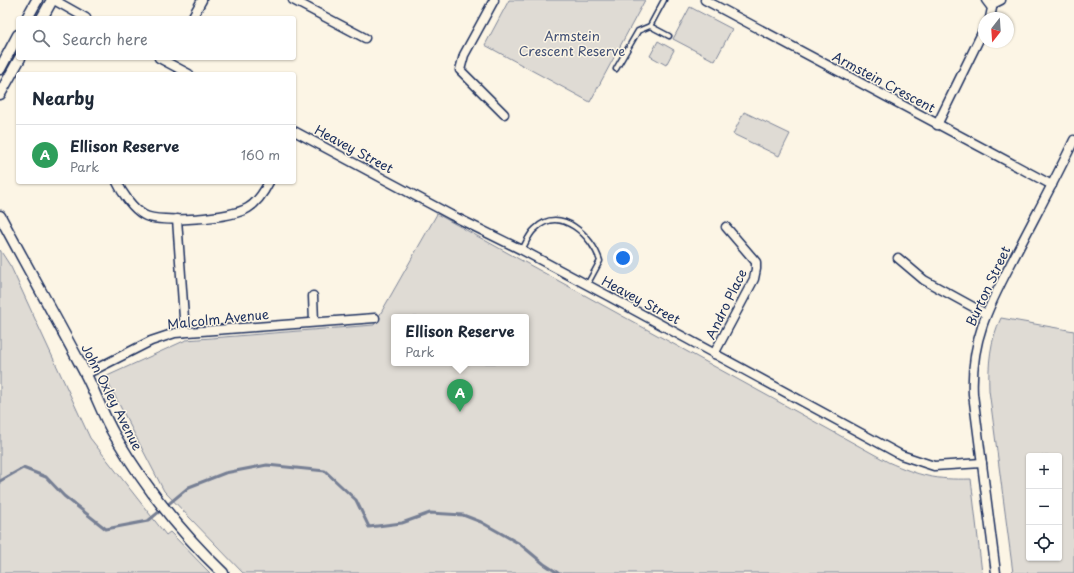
<!DOCTYPE html>
<html lang="en">
<head>
<meta charset="utf-8">
<style>
  body { margin:0; font-family:"Playpen Sans",sans-serif; background:#f2f2f3; color:#1f2937 }
  .controls { position:absolute; right:12px; bottom:12px; display:grid; overflow:hidden; border-radius:4px; box-shadow:0 1px 3px #0004 }
  .controls button { width:36px; height:36px; display:grid; place-items:center; padding:0; border:0; border-bottom:1px solid #e0e1e3; background:#fff; color:#1f2937; font:20px sans-serif }
  .compass { position:absolute; left:978px; top:12px; width:36px; height:36px; border-radius:50%; background:#fff; box-shadow:0 1px 3px #0004; rotate:197deg }
  .you { position:absolute; left:623px; top:258px; width:14px; height:14px; margin:-10px; border:3px solid #fff; border-radius:50%; background:#1a73e8; box-shadow:0 0 0 6px #1a73e833 }
  .badge { display:grid; place-items:center; width:26px; height:26px; border-radius:50%; background:#d1495b; color:#fff; font-size:13px; font-weight:700 }
  .pin { position:absolute; translate:-50% -33px; filter:drop-shadow(0 1px 2px #0008) }
  .pin::after { content:''; position:absolute; top:21px; width:14px; height:12px; background:inherit; clip-path:polygon(0 0,100% 0,50% 100%) }
  .popup { position:absolute; left:391px; top:314px; width:138px; height:52px; box-sizing:border-box; display:grid; place-content:center; border-radius:4px; background:#fff; filter:drop-shadow(0 1px 3px #0005); font-size:13px; white-space:nowrap; color:#747a83 }
  .popup b { font-size:15px; color:#1f2937 }
  .popup::after { content:''; position:absolute; left:50%; top:100%; margin-left:-8px; border:8px solid transparent; border-top-color:#fff }
  .list { margin:0; padding:0; list-style:none }
  h2 { display:flex; justify-content:space-between; align-items:center; height:52px; margin:0; padding:0 16px; font-size:17px }
  h2 small { font-size:13px; font-weight:400; color:#747a83 }
  .list li { display:grid; grid-template-columns:26px 1fr auto; gap:12px; align-items:center; box-sizing:border-box; height:60px; padding:0 16px; border-top:1px solid #e0e1e3 }
  .list b { display:block; font-size:15px; white-space:nowrap }
  .list p { margin:0; font-size:13px; white-space:nowrap; color:#747a83 }
  .list em { font-size:13px; font-style:normal; color:#747a83 }
  .icon { flex:none; width:22px; height:22px; fill:none; stroke:currentColor; stroke-width:2; stroke-linecap:round; stroke-linejoin:round }
  .map { position:relative; flex:none; width:1074px; height:573px; overflow:hidden }
  .search { position:absolute; background:#fff; box-shadow:0 1px 3px #0004; left:16px; top:16px; width:280px; height:44px; display:flex; align-items:center; gap:10px; box-sizing:border-box; padding:0 14px; border-radius:4px; color:#747a83; font-size:15px }
  .panel { position:absolute; background:#fff; box-shadow:0 1px 3px #0004; left:16px; top:72px; width:280px; height:112px; border-radius:4px }
  .map>svg:first-child { display:block }
</style>
</head>
<body>
<div class="map">
<svg width="1074" height="573" viewBox="0 0 1074 573">
  <rect width="100%" height="100%" fill="#fcf5e5"/>
  <filter id="ink" filterUnits="userSpaceOnUse"><feTurbulence type="fractalNoise" baseFrequency=".025" numOctaves="2"/><feDisplacementMap in="SourceGraphic" scale="8" xChannelSelector="R" yChannelSelector="G"/><feConvolveMatrix kernelMatrix="1 2 1 2 8 2 1 2 1" color-interpolation-filters="sRGB"/></filter>
  <g filter="url(#ink)">
    <g fill="#dfdbd4" stroke="#7d8599" fill-rule="evenodd">
      <path d="M509,0H645L590,102L485,45Z"/>
      <path d="M690,7L732,29L715,61L673,39Z"/>
      <path d="M658,41L674,50L666,65L650,56Z"/>
      <path d="M744,112L790,134L779,156L733,134Z"/>
      <path d="M437,214L888,462C920,476 935,480 971,479L982,573H243L164,491L105,377L186,340L374,325ZM394,317H526V363H394Z"/>
      <path d="M0,250L11,267L90,438L166,535L170,532L210,573H0Z"/>
      <path d="M1001,318L1074,331V573H1013L989,390C988,365 990,340 1001,318ZM1029,456H1059V558H1029Z"/>
    </g>
    <g fill="none" stroke-linecap="round" stroke-linejoin="round">
      <path stroke="#767f94" stroke-width="3" d="M0,481L23,468L46,477L64,496L106,529L148,521L189,487L225,473L267,465L325,471L356,500L369,527L402,523L430,513L463,515L481,522L520,544L544,564L558,573"/>
      <g stroke="#1b2f5e" stroke-width="7">
        <g id="service">
          <path d="M664,0L650,26L669,36"/>
          <path d="M616,69L638,31L650,26"/>
          <path d="M522,250C526,243 529,234 535,229C560,204 593,237 600,261L587,285"/>
        </g>
      </g>
      <g stroke="#1b2f5e" stroke-width="11">
        <g id="minor">
          <path d="M54,0L86,18"/>
          <path d="M293,0L365,38"/>
          <path d="M494,0L464,55L460,70L504,114"/>
          <path d="M705,0L1052,185"/>
          <path d="M986,0L992,8L990,18"/>
          <path d="M991,5L1001,0"/>
          <path d="M192,18L202,0"/>
          <path d="M159,58L189,74"/>
          <path d="M937,125L984,29"/>
          <path d="M294,131L451,215L522,250L610,297L901,455L934,466L982,463"/>
          <path d="M117,182C122,193 133,209 144,215C160,224 232,218 248,208C258,202 264,192 269,182"/>
          <path d="M177,219L185,332"/>
          <path d="M898,258L924,280L986,314"/>
          <path d="M313,296L314,322"/>
          <path d="M714,354L754,279L756,269V262L726,227"/>
          <path d="M86,374L151,341L175,333L375,318"/>
          <path d="M996,573L973,394C970,334 994,297 1020,246C1038,211 1057,176 1074,140"/>
        </g>
      </g>
      <g stroke="#1b2f5e" stroke-width="13">
        <g id="tertiary">
          <path d="M27,18L37,0"/>
          <path d="M42,18L52,0"/>
          <path d="M0,69L18,35"/>
          <path d="M0,94L20,58"/>
          <path d="M0,216C28,269 58,321 85,373C96,394 103,416 115,436C145,487 180,532 223,573"/>
        </g>
      </g>
      <use href="#service" stroke="#fcf5e5" stroke-width="4"/>
      <use href="#minor" stroke="#fcf5e5" stroke-width="8"/>
      <use href="#tertiary" stroke="#fcf5e5" stroke-width="10"/>
    </g>
  </g>
  <g text-anchor="middle" stroke-width="3" stroke-linejoin="round" paint-order="stroke">
    <g font-size="13" fill="#425176" stroke="#fcf5e5">
      <text x="572" y="41">Armstein<tspan x="572" dy="15">Crescent Reserve</tspan></text>
    </g>
    <g font-size="13" fill="#1b2f5e" stroke="#fcf5e5">
      <text transform="translate(884 82) rotate(28)" y="5">Armstein Crescent</text>
      <text transform="translate(354 149) rotate(28)" y="5">Heavey Street</text>
      <text transform="translate(988 286) rotate(-65)" y="5">Burton Street</text>
      <text transform="translate(641 300) rotate(28)" y="5">Heavey Street</text>
      <text transform="translate(726 304) rotate(-64)" y="5">Andro Place</text>
      <text transform="translate(218 319) rotate(-6)" y="5">Malcolm Avenue</text>
      <text transform="translate(112 397) rotate(63)" y="5">John Oxley Avenue</text>
    </g>
  </g>
</svg>
<div class="controls">
<button>+</button>
<button>−</button>
<button><svg class="icon" aria-label="locate" viewBox="0 0 24 24"><circle cx="12" cy="12" r="6"/><path d="M12 2v4M12 18v4M2 12h4M18 12h4"/></svg></button>
</div>
<svg class="compass" viewBox="-18 -18 36 36"><path d="M0-13l5 13h-10z" fill="#e53935"/><path d="M0 13l5-13h-10z" fill="#747a83"/></svg>
<div class="you"></div>
<div class="pin badge" style="left:460px;top:412px;background:#2e9e5b">A</div>
<div class="popup"><b>Ellison Reserve</b>Park</div>
<div class="search"><svg class="icon" aria-label="search" viewBox="0 0 24 24"><circle cx="10" cy="10" r="6"/><path d="M15 15l6 6"/></svg>Search here</div>
<section class="panel">
<h2>Nearby<small></small></h2>
<ul class="list">
<li><span class="badge" style="background:#2e9e5b">A</span><div><b>Ellison Reserve</b><p>Park</p></div><em>160 m</em></li>
</ul>
</section>
</div>
</body>
</html>
